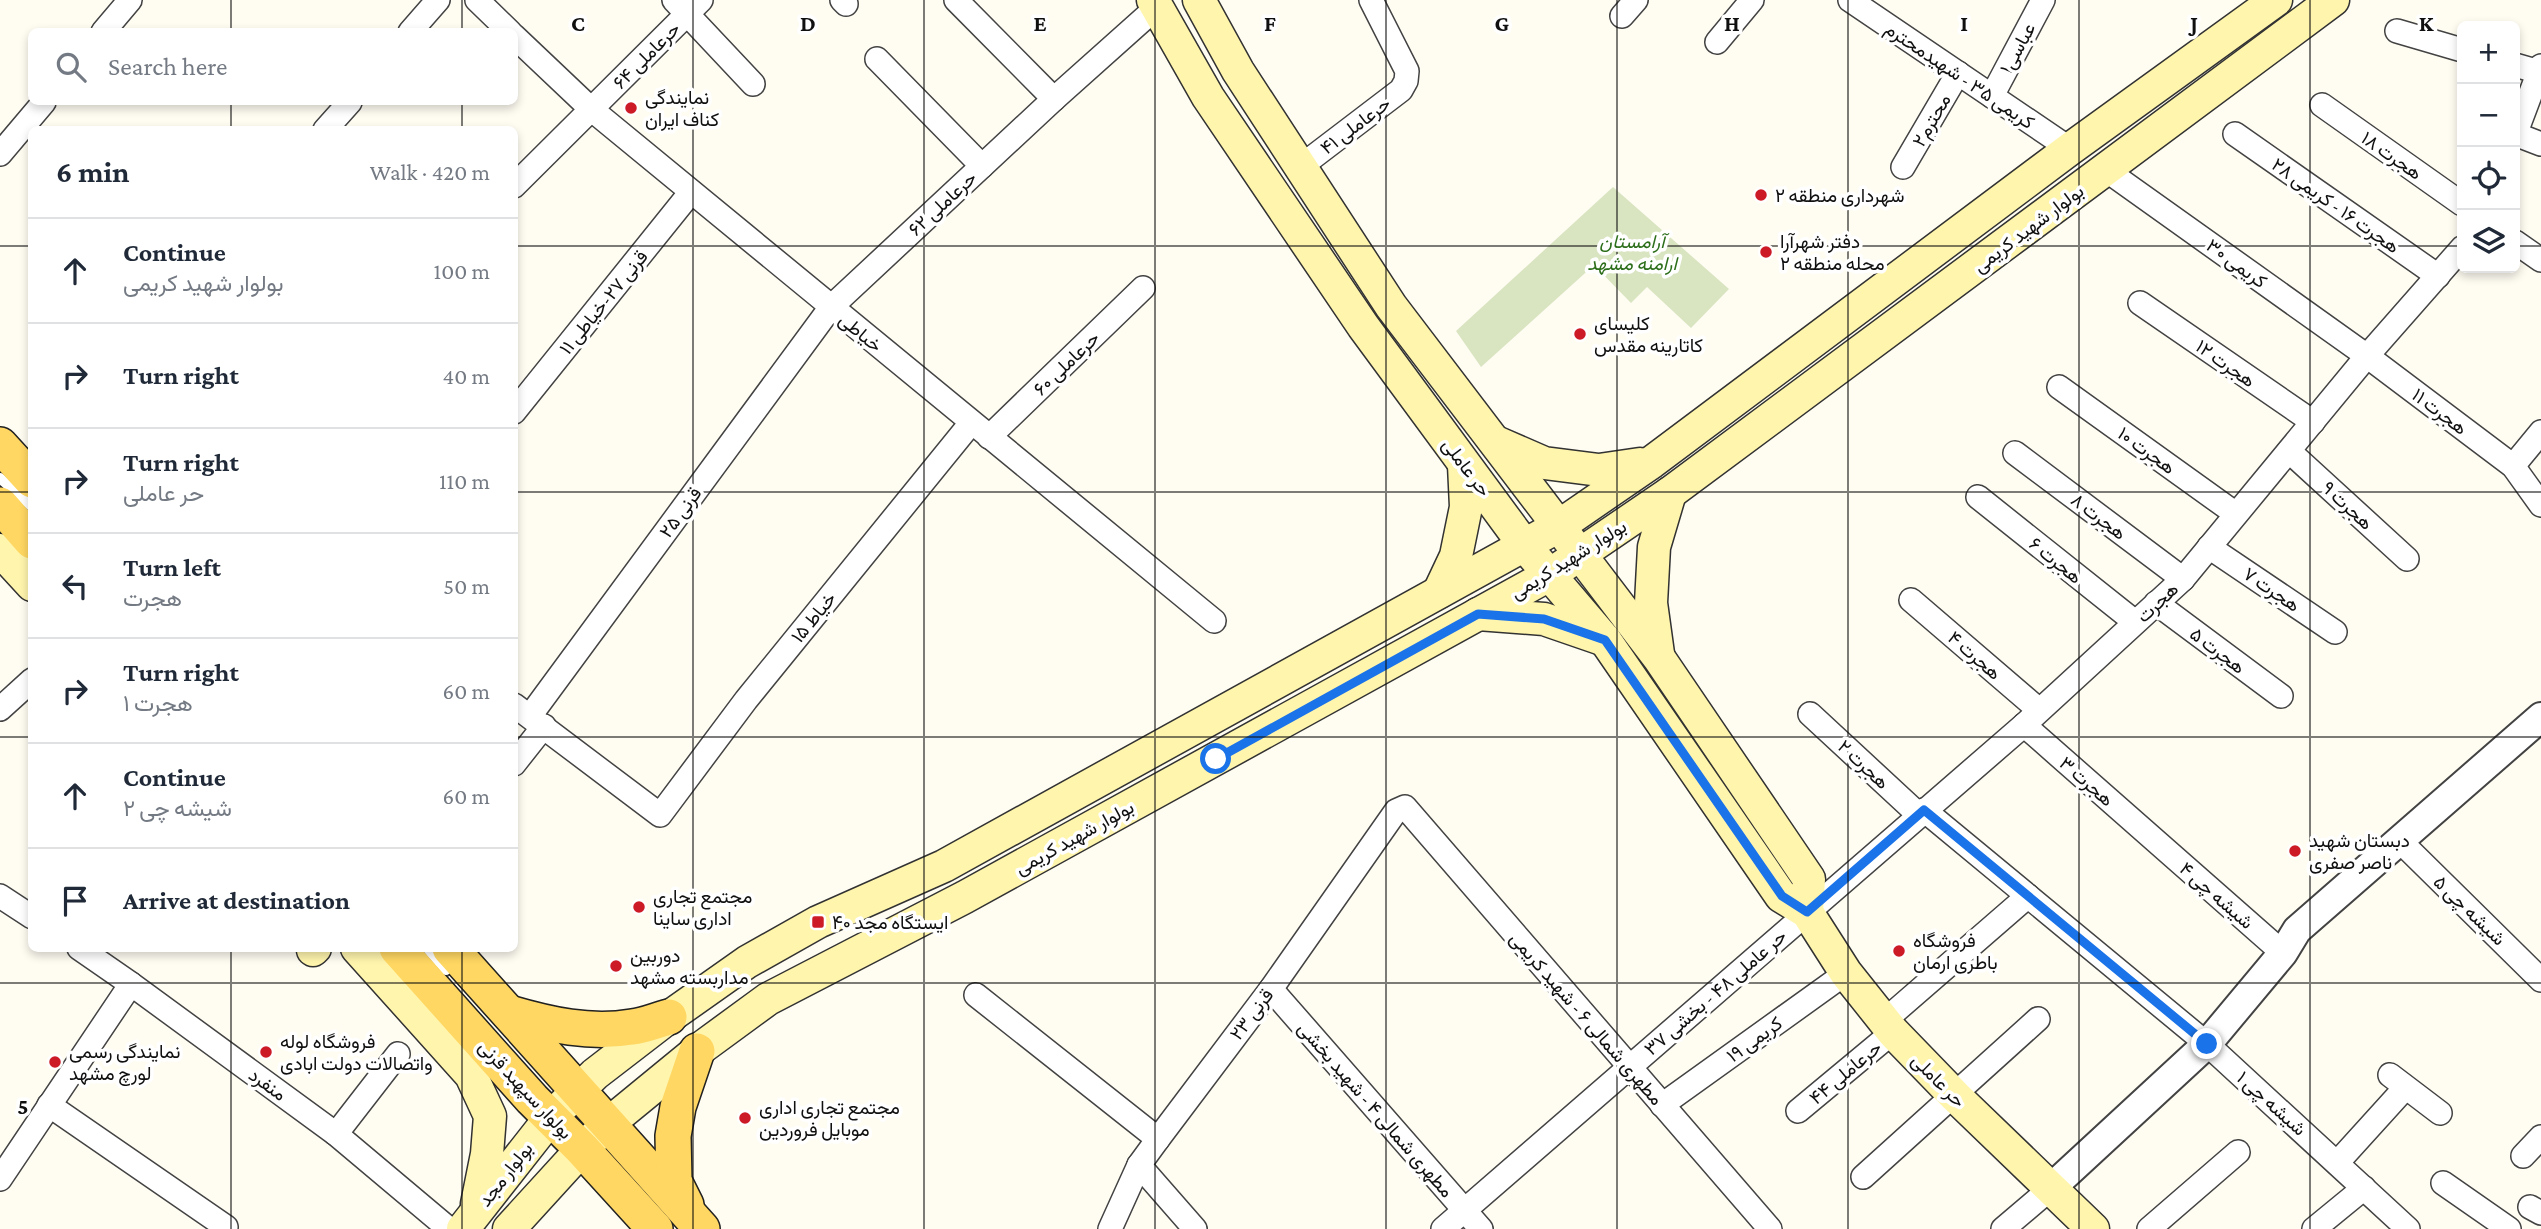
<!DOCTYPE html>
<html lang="en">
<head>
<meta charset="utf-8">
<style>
  body { margin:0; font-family:"Crimson Pro",Vazirmatn,serif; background:#f6f6f7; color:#1f2937 }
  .controls { position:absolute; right:21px; top:21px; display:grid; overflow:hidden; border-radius:10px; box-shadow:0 4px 10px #0003 }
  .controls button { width:63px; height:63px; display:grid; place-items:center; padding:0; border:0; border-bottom:2px solid #e0e1e3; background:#fff; color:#1f2937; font:35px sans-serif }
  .stop { position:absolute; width:21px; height:21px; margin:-16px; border:5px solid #1a73e8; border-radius:50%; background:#fff }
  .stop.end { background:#1a73e8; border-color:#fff; box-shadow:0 2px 7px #0008 }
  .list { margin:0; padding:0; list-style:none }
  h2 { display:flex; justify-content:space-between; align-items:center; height:91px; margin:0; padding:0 28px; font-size:30px }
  h2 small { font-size:23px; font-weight:400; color:#747a83 }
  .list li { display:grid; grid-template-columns:46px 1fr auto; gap:21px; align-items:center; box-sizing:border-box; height:105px; padding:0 28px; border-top:2px solid #e0e1e3 }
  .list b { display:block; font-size:26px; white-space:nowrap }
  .list p { margin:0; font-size:23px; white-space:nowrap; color:#747a83 }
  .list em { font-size:23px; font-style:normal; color:#747a83 }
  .icon { flex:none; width:38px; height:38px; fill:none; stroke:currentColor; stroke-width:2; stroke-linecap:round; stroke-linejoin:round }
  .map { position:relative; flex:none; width:2541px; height:1229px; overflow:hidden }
  .search { position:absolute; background:#fff; box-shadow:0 4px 10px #0003; left:28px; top:28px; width:490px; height:77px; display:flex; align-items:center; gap:18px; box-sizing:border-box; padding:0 24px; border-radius:10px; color:#747a83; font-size:26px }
  .panel { position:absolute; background:#fff; box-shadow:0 4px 10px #0003; left:28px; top:126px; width:490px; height:826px; border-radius:10px }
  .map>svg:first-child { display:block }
</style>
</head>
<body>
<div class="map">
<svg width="2541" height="1229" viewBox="0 0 2541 1229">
  <rect width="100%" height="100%" fill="#fffcf2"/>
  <path fill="#d9e4c0" d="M1613,187L1729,289L1691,328L1647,287L1631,303L1594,265L1481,367L1456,331Z"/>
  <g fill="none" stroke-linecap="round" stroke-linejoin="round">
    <g stroke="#434343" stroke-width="14">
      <g id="service">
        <path d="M0,478L32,507"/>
        <path d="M427,948L446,970"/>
      </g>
    </g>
    <g stroke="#434343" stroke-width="26">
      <g id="minor">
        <path d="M477,0L510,32"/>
        <path d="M674,0L753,84"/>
        <path d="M842,0L846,4"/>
        <path d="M956,0L1054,99"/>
        <path d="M1850,0L2070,149"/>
        <path d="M1622,16L1636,0"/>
        <path d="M2397,31L2462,50"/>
        <path d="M103,32L130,0"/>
        <path d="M410,32L438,0"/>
        <path d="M514,36L591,109L1214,621"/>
        <path d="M1717,42L1752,0"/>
        <path d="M877,59L982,166"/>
        <path d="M2515,65L2539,72"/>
        <path d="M1992,96L2043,0"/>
        <path d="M2322,105L2462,204"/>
        <path d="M325,130L350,102"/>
        <path d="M2235,134L2438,276"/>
        <path d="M2515,134L2541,144"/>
        <path d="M2515,135L2541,66"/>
        <path d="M0,154L44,102"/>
        <path d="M1300,167L1401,90L1406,81L1407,71L1371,0"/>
        <path d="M1903,167L1958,73"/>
        <path d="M2106,170L2367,356L2513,466L2541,505"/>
        <path d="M514,186L701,0"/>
        <path d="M2515,242L2541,260"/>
        <path d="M2140,303L2313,422"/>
        <path d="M2059,387L2236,514"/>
        <path d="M514,412L691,192"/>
        <path d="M989,437L1143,288"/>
        <path d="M2289,451L2407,559"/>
        <path d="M2015,453L2183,579"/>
        <path d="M2513,466L2541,432"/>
        <path d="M1978,497L2135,622"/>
        <path d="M2209,547L2335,632"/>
        <path d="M1911,600L2039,710"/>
        <path d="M2156,603L2281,696"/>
        <path d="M514,705L660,815L746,700L971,423"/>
        <path d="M0,709L32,680"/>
        <path d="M1810,714L1919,815"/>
        <path d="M530,716L831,307L1054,99L1157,7"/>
        <path d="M2024,725L2283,953"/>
        <path d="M514,764L544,726"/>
        <path d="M1924,810L2207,1044L2408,1229"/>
        <path d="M2399,840L2541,980"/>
        <path d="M0,896L32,917"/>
        <path d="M79,948L131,984L336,1134L449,1229"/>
        <path d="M1271,989L1481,1229"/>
        <path d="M976,995L1158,1139"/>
        <path d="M1884,1021L2028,896"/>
        <path d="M2390,1075L2440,1113"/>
        <path d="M49,1105L226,1227"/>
        <path d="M1662,1105L1846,973"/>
        <path d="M1798,1111L1893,1032"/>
        <path d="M336,1134L398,1054"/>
        <path d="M2523,1156L2541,1137"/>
        <path d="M2337,1163L2405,1088"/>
        <path d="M1139,1165L1195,1229"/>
        <path d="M1863,1177L2038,1019"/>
        <path d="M0,1179L131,984"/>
        <path d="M2443,1183L2509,1229"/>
        <path d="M2530,1207L2541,1213"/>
        <path d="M1110,1229L1139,1165L1158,1139L1271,989L1396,811L1405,807L1770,1229"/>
        <path d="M1443,1229L2024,725L2183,579L2367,356L2462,248"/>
        <path d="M2003,1229L2050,1189"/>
        <path d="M2149,1229L2238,1152"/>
        <path d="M2314,1229L2364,1188"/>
      </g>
    </g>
    <g stroke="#434343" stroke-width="32">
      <path id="tertiary" d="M2050,1189L2207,1044L2283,953L2297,930L2541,717"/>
    </g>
    <g stroke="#323232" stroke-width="35">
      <g id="secondary">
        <path d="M1153,0L1208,97L1363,326L1525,546L1605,640L1781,896L1807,912L1846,973L1893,1032L1955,1096L2093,1229"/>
        <path d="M1199,0L1238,71L1391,306L1659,658L1809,879L1807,912"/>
        <path d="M1498,443L1544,463L1599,470L1640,464"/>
        <path d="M0,550L32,585"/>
        <path d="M1439,592L1456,556L1466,507L1464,465"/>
        <path d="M1478,614L1544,619L1605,640"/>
        <path d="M1658,654L1651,603L1654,547L1670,493"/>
        <path d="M357,948L471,1075L490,1116L487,1154L477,1204"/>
        <path d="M313,950L315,948"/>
        <path d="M463,1229L551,1117L595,1074L669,1017L747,962L818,922L944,866L1559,526L1652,462L2070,149L2276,0"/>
        <path d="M509,1229L582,1149L608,1124L697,1051L768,999L965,897L1551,574L1670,493L2333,0"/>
      </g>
    </g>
    <g stroke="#212121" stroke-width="38">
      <g id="primary">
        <path d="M0,445L32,480"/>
        <path d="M0,505L32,541"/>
        <path d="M397,948L532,1099L582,1149L655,1229"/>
        <path d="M450,948L702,1229"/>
        <path d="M509,1013C550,1025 590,1034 632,1027C644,1026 657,1020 669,1017"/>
        <path d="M686,1205L674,1181L673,1136L678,1107L697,1051"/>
      </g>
    </g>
    <use href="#service" stroke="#fff" stroke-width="10"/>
    <use href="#minor" stroke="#fff" stroke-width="23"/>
    <use href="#tertiary" stroke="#fff" stroke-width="28"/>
    <use href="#secondary" stroke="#fff5ad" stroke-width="32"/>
    <use href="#primary" stroke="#ffd762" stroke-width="35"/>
  </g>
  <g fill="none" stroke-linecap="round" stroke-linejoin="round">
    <path stroke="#1a73e8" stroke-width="9" d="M1216,759L1478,614L1544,619L1605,640L1782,896L1807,912L1924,810L2207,1044"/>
  </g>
  <path fill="none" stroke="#101010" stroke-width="2" stroke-opacity="0.55" d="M231,0V32M462,0V32M693,0V1229M924,0V1229M1155,0V1229M1386,0V1229M1617,0V1229M1848,0V1229M2079,0V1229M2310,0V1229M231,102V130M462,102V130M0,246H32M514,246H2462M2515,246H2541M0,492H32M514,492H2541M0,737H32M514,737H2541M231,948V1229M462,948V1229M0,983H2541"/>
  <g fill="#cc1b26" stroke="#fff" stroke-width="2.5">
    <circle cx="631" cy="108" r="7"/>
    <circle cx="1761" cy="195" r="7"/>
    <circle cx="1766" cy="252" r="7"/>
    <circle cx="1580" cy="334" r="7"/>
    <circle cx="2295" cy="851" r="7"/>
    <circle cx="639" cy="907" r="7"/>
    <rect x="811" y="915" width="14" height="14" rx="3.5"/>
    <circle cx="1899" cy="951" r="7"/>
    <circle cx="616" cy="966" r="7"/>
    <circle cx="266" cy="1052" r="7"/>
    <circle cx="55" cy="1062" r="7"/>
    <circle cx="745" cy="1118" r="7"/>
  </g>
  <g text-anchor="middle" stroke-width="7" stroke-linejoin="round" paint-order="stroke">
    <g font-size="19" fill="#101010" stroke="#fff">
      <text transform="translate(2017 48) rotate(-62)" y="7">عباسی۱</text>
      <text transform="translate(646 55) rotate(-45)" y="7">حرعاملی ۶۴</text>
      <text transform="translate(1960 75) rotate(34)" y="7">کریمی ۳۵ - شهیدمحترم</text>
      <text transform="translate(1931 120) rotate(-60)" y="7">محترم۲</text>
      <text transform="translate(1355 125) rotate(-37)" y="7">حرعاملی ۴۱</text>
      <text transform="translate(2392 155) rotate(35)" y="7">هجرت ۱۸</text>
      <text transform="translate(942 203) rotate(-43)" y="7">حرعاملی ۶۲</text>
      <text transform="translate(2336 205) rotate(35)" y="7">هجرت ۱۶ - کریمی ۲۸</text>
      <text transform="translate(2028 228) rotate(-37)" y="7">بولوار شهید کریمی</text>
      <text transform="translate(2237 263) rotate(36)" y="7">کریمی ۳۰</text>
      <text transform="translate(603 302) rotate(-51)" y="7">قرنی ۲۷-خیاطی ۱۱</text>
      <text transform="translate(861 332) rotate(40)" y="7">خیاطی</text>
      <text transform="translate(1066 363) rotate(-44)" y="7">حرعاملی ۶۰</text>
      <text transform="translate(2226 363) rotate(35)" y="7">هجرت ۱۲</text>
      <text transform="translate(2440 411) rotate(37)" y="7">هجرت ۱۱</text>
      <text transform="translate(2147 450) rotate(36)" y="7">هجرت ۱۰</text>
      <text transform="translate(1467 467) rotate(53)" y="7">حر عاملی</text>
      <text transform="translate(2348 505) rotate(43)" y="7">هجرت ۹</text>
      <text transform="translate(680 512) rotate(-54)" y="7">قرنی ۲۵</text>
      <text transform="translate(2099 516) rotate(37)" y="7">هجرت ۸</text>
      <text transform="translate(1568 559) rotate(-32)" y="7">بولوار شهید کریمی</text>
      <text transform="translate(2056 560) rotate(39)" y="7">هجرت ۶</text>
      <text transform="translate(2272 589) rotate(34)" y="7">هجرت ۷</text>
      <text transform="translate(2157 602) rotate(-43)" y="7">هجرت</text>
      <text transform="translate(813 617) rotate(-51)" y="7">خیاط ۱۵</text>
      <text transform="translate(2218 650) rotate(37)" y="7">هجرت ۵</text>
      <text transform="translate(1975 655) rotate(41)" y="7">هجرت ۴</text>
      <text transform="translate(1864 764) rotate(43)" y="7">هجرت ۲</text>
      <text transform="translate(2087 781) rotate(41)" y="7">هجرت ۳</text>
      <text transform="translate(1074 837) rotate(-29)" y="7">بولوار شهید کریمی</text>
      <text transform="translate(2217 895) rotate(41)" y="7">شیشه چی ۴</text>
      <text transform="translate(2470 910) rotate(44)" y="7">شیشه چی ۵</text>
      <text transform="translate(1715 992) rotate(-41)" y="7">حر عاملی ۴۸ - بخشی ۳۷</text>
      <text transform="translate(1251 1014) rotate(-53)" y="7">قرنی ۲۳</text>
      <text transform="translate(1587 1018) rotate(49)" y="7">مطهری شمالی ۶ - شهید کریمی</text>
      <text transform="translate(1754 1039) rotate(-36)" y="7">کریمی ۱۹</text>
      <text transform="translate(1845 1072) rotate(-40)" y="7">حرعاملی ۴۴</text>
      <text transform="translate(1939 1080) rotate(45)" y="7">حر عاملی</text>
      <text transform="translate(268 1084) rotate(36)" y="7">منفرد</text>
      <text transform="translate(526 1089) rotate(47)" y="7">بولوار سپهبد قرنی</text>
      <text transform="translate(2272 1103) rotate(42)" y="7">شیشه چی ۱</text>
      <text transform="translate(1376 1109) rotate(49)" y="7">مطهری شمالی ۴ - شهید بخشی</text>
      <text transform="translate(505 1174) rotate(-52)" y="7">بولوار مجد</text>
    </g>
    <g font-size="19" fill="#101010" stroke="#fff" text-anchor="start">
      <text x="645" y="104">نمایندگی<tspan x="645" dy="22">کناف ایران</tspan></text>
      <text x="1775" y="202">شهرداری منطقه ۲</text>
      <text x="1780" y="248">دفتر شهرآرا<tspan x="1780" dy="22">محله منطقه ۲</tspan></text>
      <text x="1594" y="330">کلیسای<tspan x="1594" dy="22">کاتارینه مقدس</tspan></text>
      <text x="2309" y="847">دبستان شهید<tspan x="2309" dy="22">ناصر صفری</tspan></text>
      <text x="653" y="903">مجتمع تجاری<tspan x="653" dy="22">اداری ساینا</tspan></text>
      <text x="832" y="929">ایستگاه مجد ۴۰</text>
      <text x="1913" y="947">فروشگاه<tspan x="1913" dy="22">باطری ارمان</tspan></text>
      <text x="630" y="962">دوربین<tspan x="630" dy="22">مداربسته مشهد</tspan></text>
      <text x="280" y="1048">فروشگاه لوله<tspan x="280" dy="22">واتصالات دولت ابادی</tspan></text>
      <text x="69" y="1058">نمایندگی رسمی<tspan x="69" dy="22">لورچ مشهد</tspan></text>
      <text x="759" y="1114">مجتمع تجاری اداری<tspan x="759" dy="22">موبایل فروردین</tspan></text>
    </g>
    <g font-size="19" font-style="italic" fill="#2c6e1a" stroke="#fff">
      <text x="1632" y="248">آرامستان<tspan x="1632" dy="22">ارامنه مشهد</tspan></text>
    </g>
  </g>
  <g font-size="23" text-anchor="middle" font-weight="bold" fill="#101010" stroke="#fff" stroke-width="7" stroke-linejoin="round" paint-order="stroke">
    <text x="578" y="31">C</text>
    <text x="808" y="31">D</text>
    <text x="1040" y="31">E</text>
    <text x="1270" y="31">F</text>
    <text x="1502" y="31">G</text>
    <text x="1732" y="31">H</text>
    <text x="1964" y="31">I</text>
    <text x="2194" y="31">J</text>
    <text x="2426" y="31">K</text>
    <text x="23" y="1114">5</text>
  </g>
</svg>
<div class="controls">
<button>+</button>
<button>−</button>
<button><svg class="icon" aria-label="locate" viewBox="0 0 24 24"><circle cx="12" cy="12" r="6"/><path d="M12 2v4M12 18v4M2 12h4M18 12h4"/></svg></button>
<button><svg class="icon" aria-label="layers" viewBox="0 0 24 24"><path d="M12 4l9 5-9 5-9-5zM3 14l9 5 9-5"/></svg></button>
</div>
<div class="stop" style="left:1216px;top:759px"></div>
<div class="stop end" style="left:2207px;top:1044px"></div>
<div class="search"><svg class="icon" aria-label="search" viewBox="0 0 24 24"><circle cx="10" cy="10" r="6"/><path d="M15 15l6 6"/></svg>Search here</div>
<section class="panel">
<h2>6 min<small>Walk · 420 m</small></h2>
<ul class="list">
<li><svg class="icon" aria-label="ahead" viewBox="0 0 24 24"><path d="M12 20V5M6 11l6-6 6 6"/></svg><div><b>Continue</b><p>بولوار شهید کریمی</p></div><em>100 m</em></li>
<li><svg class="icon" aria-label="right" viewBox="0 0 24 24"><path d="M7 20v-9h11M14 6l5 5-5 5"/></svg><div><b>Turn right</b></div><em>40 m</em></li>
<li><svg class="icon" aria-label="right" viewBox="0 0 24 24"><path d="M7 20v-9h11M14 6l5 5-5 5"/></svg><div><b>Turn right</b><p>حر عاملی</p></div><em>110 m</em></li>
<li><svg class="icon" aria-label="left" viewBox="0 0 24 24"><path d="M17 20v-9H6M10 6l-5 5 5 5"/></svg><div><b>Turn left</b><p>هجرت</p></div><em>50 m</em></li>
<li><svg class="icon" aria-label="right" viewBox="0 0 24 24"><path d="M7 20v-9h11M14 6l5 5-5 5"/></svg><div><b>Turn right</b><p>هجرت ۱</p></div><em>60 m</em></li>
<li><svg class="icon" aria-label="ahead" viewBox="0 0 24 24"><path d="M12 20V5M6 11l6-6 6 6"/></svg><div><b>Continue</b><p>شیشه چی ۲</p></div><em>60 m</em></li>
<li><svg class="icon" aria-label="arrive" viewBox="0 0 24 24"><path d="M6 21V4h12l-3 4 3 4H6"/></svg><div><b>Arrive at destination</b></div></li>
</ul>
</section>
</div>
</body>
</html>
